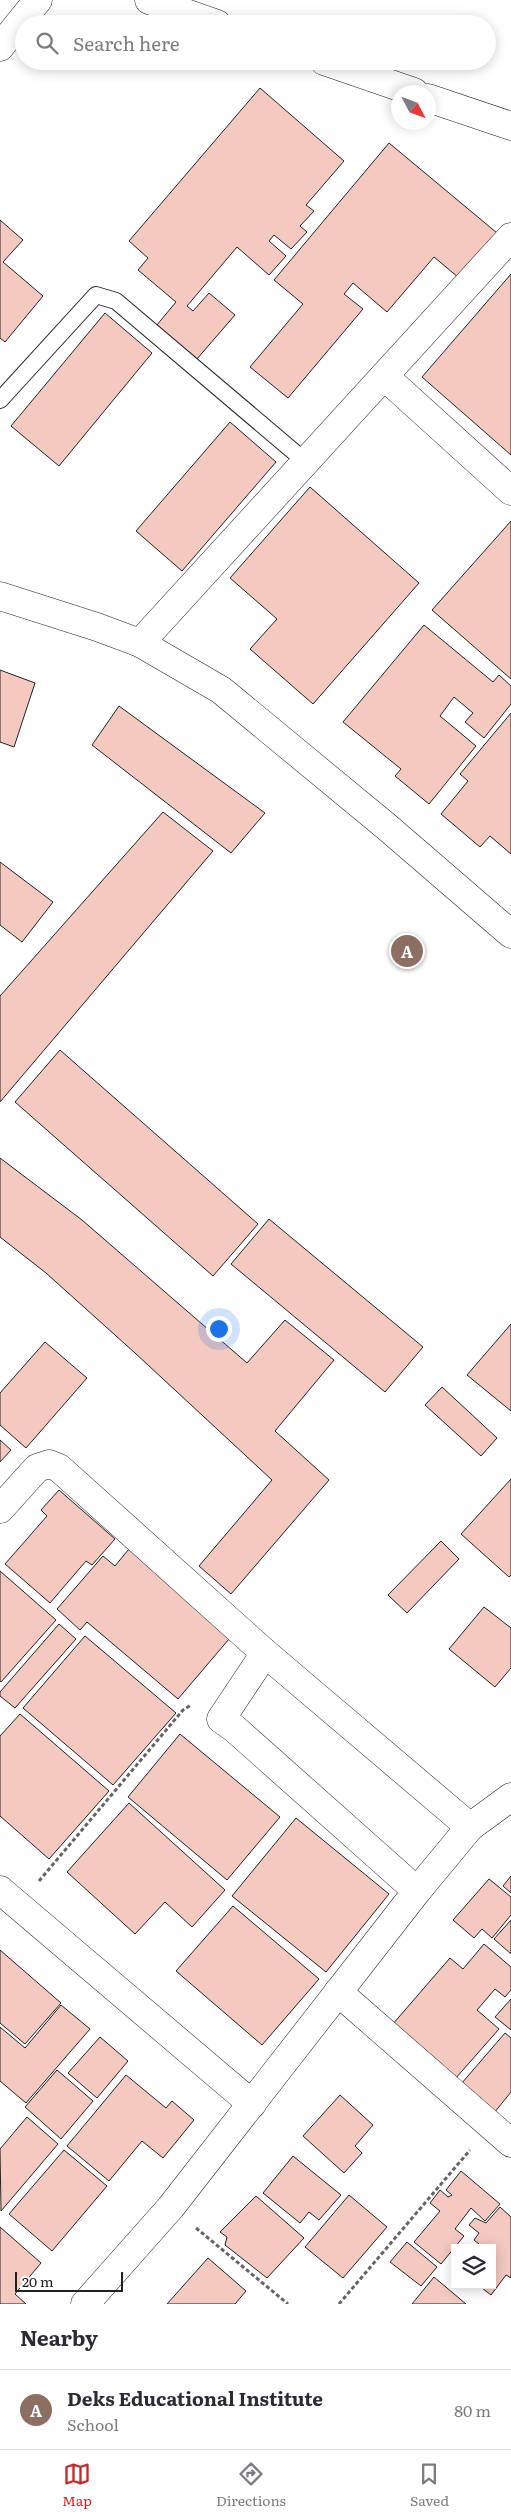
<!DOCTYPE html>
<html lang="en">
<head>
<meta charset="utf-8">
<style>
  body { margin:0; font-family:Literata,serif; background:#f2f2f3; color:#2b2b33 }
  .controls { position:absolute; right:15px; bottom:15px; display:grid; overflow:hidden; border-radius:0px; box-shadow:0 2px 12px #0003 }
  .controls button { width:45px; height:45px; display:grid; place-items:center; padding:0; border:0; border-bottom:1px solid #e1e1e2; background:#fff; color:#2b2b33; font:25px sans-serif }
  .compass { position:absolute; left:391px; top:85px; width:45px; height:45px; border-radius:50%; background:#fff; box-shadow:0 2px 12px #0003; rotate:131deg }
  .scale { position:absolute; left:15px; bottom:12px; width:108px; box-sizing:border-box; padding-left:5px; border:2px solid #222; border-top:0; font-size:14px; line-height:18px; white-space:nowrap; color:#222; -webkit-text-stroke:4px #fff; paint-order:stroke }
  .you { position:absolute; left:218px; top:1328px; width:18px; height:18px; margin:-12px; border:4px solid #fff; border-radius:50%; background:#1a73e8; box-shadow:0 0 0 8px #1a73e833 }
  .badge { display:grid; place-items:center; width:32px; height:32px; border-radius:50%; background:#c62828; color:#fff; font-size:16px; font-weight:700 }
  .pin { position:absolute; translate:-50% -50%; border:2px solid #fff; box-shadow:0 1px 5px #0006 }
  .list { margin:0; padding:0; list-style:none }
  h2 { display:flex; justify-content:space-between; align-items:center; height:65px; margin:0; padding:0 20px; font-size:21px }
  h2 small { font-size:16px; font-weight:400; color:#7c7c81 }
  .list li { display:grid; grid-template-columns:32px 1fr auto; gap:15px; align-items:center; box-sizing:border-box; height:80px; padding:0 20px; border-top:1px solid #e1e1e2 }
  .list b { display:block; font-size:19px; white-space:nowrap }
  .list p { margin:0; font-size:16px; white-space:nowrap; color:#7c7c81 }
  .list em { font-size:16px; font-style:normal; color:#7c7c81 }
  .icon { flex:none; width:28px; height:28px; fill:none; stroke:currentColor; stroke-width:2; stroke-linecap:round; stroke-linejoin:round }
  .map { position:relative; flex:none; width:511px; height:2304px; overflow:hidden }
  .search { position:absolute; background:#fff; box-shadow:0 2px 12px #0003; left:15px; right:15px; top:15px; height:55px; display:flex; align-items:center; gap:12px; box-sizing:border-box; padding:0 18px; border-radius:28px; color:#7c7c81; font-size:19px }
  .sheet { height:145px; background:#fff }
  nav { display:flex; justify-content:space-around; align-items:center; box-sizing:border-box; height:70px; border-top:1px solid #e1e1e2; background:#fff; font-size:14px; color:#7c7c81 }
  nav a { display:grid; justify-items:center; gap:2px }
  nav .on { color:#c62828 }
  .map>svg:first-child { display:block }
</style>
</head>
<body>
<div class="map">
<svg width="511" height="2304" viewBox="0 0 511 2304">
  <rect width="100%" height="100%" fill="#fff"/>
  <g fill="#f3c9c0" stroke="#222">
    <path d="M260,88L344,161L306,205L314,211L300,226L307,232L291,249L274,235L269,241L286,256L269,275L237,247L187,306L193,311L209,293L235,315L196,360L156,326L176,302L138,270L148,258L129,241Z"/>
    <path d="M389,143L503,238L465,283L434,257L387,312L353,283L344,294L363,309L288,398L250,367L303,304L274,280Z"/>
    <path d="M0,220L23,240L3,262L43,296L5,342L0,338Z"/>
    <path d="M511,274V455L422,377Z"/>
    <path d="M105,313L152,353L59,466L11,426Z"/>
    <path d="M230,422L276,462L182,571L136,531Z"/>
    <path d="M310,487L419,583L313,704L250,649L277,619L230,578Z"/>
    <path d="M511,521V679L432,610Z"/>
    <path d="M424,625L493,682L499,675L511,686V704L484,738L465,722L473,713L454,697L440,716L476,746L429,804L395,776L401,769L343,722Z"/>
    <path d="M0,670L35,683L14,747L0,742Z"/>
    <path d="M119,706L265,813L231,853L92,745Z"/>
    <path d="M511,713V854L490,836L480,847L441,814L468,781L460,774Z"/>
    <path d="M163,812L213,851L0,1102V996Z"/>
    <path d="M0,862L53,902L22,942L0,925Z"/>
    <path d="M60,1050L258,1224L213,1276L15,1102Z"/>
    <path d="M0,1158L82,1220L247,1363L285,1320L334,1360L275,1431L329,1480L231,1594L199,1566L272,1480L135,1353L46,1273L0,1237Z"/>
    <path d="M269,1219L423,1347L385,1392L231,1264Z"/>
    <path d="M511,1324V1411L467,1375Z"/>
    <path d="M45,1342L87,1378L26,1448L0,1425V1393Z"/>
    <path d="M442,1387L497,1438L481,1456L425,1405Z"/>
    <path d="M0,1440L11,1450L0,1462Z"/>
    <path d="M511,1479V1575L509,1577L461,1534Z"/>
    <path d="M59,1490L115,1539L92,1565L86,1561L50,1603L5,1564L47,1516L41,1510Z"/>
    <path d="M441,1541L459,1559L407,1613L388,1595Z"/>
    <path d="M133,1544L235,1632L178,1699L87,1622L80,1630L57,1609L103,1556L115,1566Z"/>
    <path d="M0,1571L56,1620L1,1682L0,1681Z"/>
    <path d="M484,1607L511,1628V1668L495,1687L449,1649Z"/>
    <path d="M59,1624L76,1639L15,1708L0,1696V1692Z"/>
    <path d="M85,1636L176,1713L113,1785L23,1708Z"/>
    <path d="M20,1714L109,1791L49,1859L0,1816V1736Z"/>
    <path d="M180,1734L280,1817L227,1880L128,1797Z"/>
    <path d="M129,1803L225,1890L192,1927L165,1902L135,1934L67,1872Z"/>
    <path d="M296,1818L389,1894L326,1972L232,1896Z"/>
    <path d="M511,1876V1893L503,1886Z"/>
    <path d="M489,1879L511,1897V1915L492,1938L482,1929L474,1938L453,1920Z"/>
    <path d="M233,1906L319,1979L262,2045L176,1971Z"/>
    <path d="M511,1920V1954L494,1939Z"/>
    <path d="M484,1944L511,1967V1990L505,1997L495,1989L477,2010L499,2029L455,2079L392,2025L450,1958L463,1969Z"/>
    <path d="M0,1950L61,2003L25,2044L0,2023Z"/>
    <path d="M511,1999V2030L495,2017Z"/>
    <path d="M61,2005L90,2029L26,2103L0,2081V2027L25,2048Z"/>
    <path d="M505,2033L511,2038V2092L494,2113L461,2084Z"/>
    <path d="M100,2037L128,2061L97,2098L68,2073Z"/>
    <path d="M57,2070L93,2101L61,2139L25,2107Z"/>
    <path d="M126,2075L166,2108L172,2101L194,2120L163,2158L142,2141L109,2181L67,2146Z"/>
    <path d="M340,2095L373,2125L355,2146L362,2153L344,2173L303,2136Z"/>
    <path d="M27,2117L58,2144L1,2211L0,2149Z"/>
    <path d="M64,2150L107,2186L52,2251L9,2214Z"/>
    <path d="M293,2156L341,2195L319,2220L309,2212L300,2223L263,2193Z"/>
    <path d="M461,2171L500,2204L485,2221L471,2208L455,2229L464,2236L441,2264L414,2242L440,2211L430,2203L440,2190L448,2197L452,2195L446,2190Z"/>
    <path d="M349,2195L387,2227L343,2278L305,2247Z"/>
    <path d="M256,2196L304,2238L267,2278L225,2245L227,2237L220,2232Z"/>
    <path d="M500,2207L511,2217V2278L506,2275L491,2295L478,2285H492V2248H478L480,2245L474,2240L479,2233L469,2225L475,2218L486,2223Z"/>
    <path d="M0,2227L41,2263L15,2294L26,2304H0Z"/>
    <path d="M407,2242L437,2267L421,2286L390,2262Z"/>
    <path d="M208,2258L246,2291L235,2304H167Z"/>
    <path d="M434,2277L466,2304H412Z"/>
  </g>
  <g fill="none" stroke-linecap="round" stroke-linejoin="round">
    <g stroke="#222" stroke-width="18">
      <path id="service" d="M0,400L96,295L116,301L306,462"/>
    </g>
    <g stroke="#222" stroke-width="29">
      <g id="minor">
        <path d="M149,0L217,24"/>
        <path d="M0,47L38,0"/>
        <path d="M324,61L414,92"/>
        <path d="M428,98L511,126"/>
        <path d="M384,376L511,491"/>
        <path d="M0,596L97,627L140,643L221,690L387,827L511,934"/>
        <path d="M140,643L511,237"/>
        <path d="M0,1509L37,1468L49,1464L59,1468L265,1653"/>
        <path d="M0,1890L252,2104"/>
        <path d="M417,1891L235,1729L221,1719L265,1653L470,1827"/>
        <path d="M338,1992L511,2143"/>
        <path d="M85,2304L171,2207L417,1891L470,1827L511,1797"/>
      </g>
    </g>
    <g stroke="#646464" stroke-width="3" stroke-dasharray="4 2.5" stroke-linecap="butt">
      <path d="M39,1881L183,1710L191,1705"/>
      <path d="M196,2228L288,2304"/>
      <path d="M339,2304L470,2150"/>
    </g>
    <use href="#service" stroke="#fff" stroke-width="16"/>
    <use href="#minor" stroke="#fff" stroke-width="28"/>
  </g>
</svg>
<div class="controls">
<button><svg class="icon" aria-label="layers" viewBox="0 0 24 24"><path d="M12 4l9 5-9 5-9-5zM3 14l9 5 9-5"/></svg></button>
</div>
<svg class="compass" viewBox="-18 -18 36 36"><path d="M0-13l5 13h-10z" fill="#e53935"/><path d="M0 13l5-13h-10z" fill="#7c7c81"/></svg>
<div class="scale">20 m</div>
<div class="you"></div>
<div class="pin badge" style="left:407px;top:951px;background:#8d6e63">A</div>
<div class="search"><svg class="icon" aria-label="search" viewBox="0 0 24 24"><circle cx="10" cy="10" r="6"/><path d="M15 15l6 6"/></svg>Search here</div>
</div>
<section class="sheet">
<h2>Nearby<small></small></h2>
<ul class="list">
<li><span class="badge" style="background:#8d6e63">A</span><div><b>Deks Educational Institute</b><p>School</p></div><em>80 m</em></li>
</ul>
</section>
<nav>
<a class="on"><svg class="icon" aria-label="map" viewBox="0 0 24 24"><path d="M3 6l6-2 6 2 6-2v14l-6 2-6-2-6 2zM9 4v14M15 6v14"/></svg>Map</a>
<a><svg class="icon" aria-label="directions" viewBox="0 0 24 24"><path d="M12 3l9 9-9 9-9-9zM9 14v-3h6M13 9l2 2-2 2"/></svg>Directions</a>
<a><svg class="icon" aria-label="saved" viewBox="0 0 24 24"><path d="M7 4h10v16l-5-4-5 4z"/></svg>Saved</a>
</nav>
</body>
</html>
